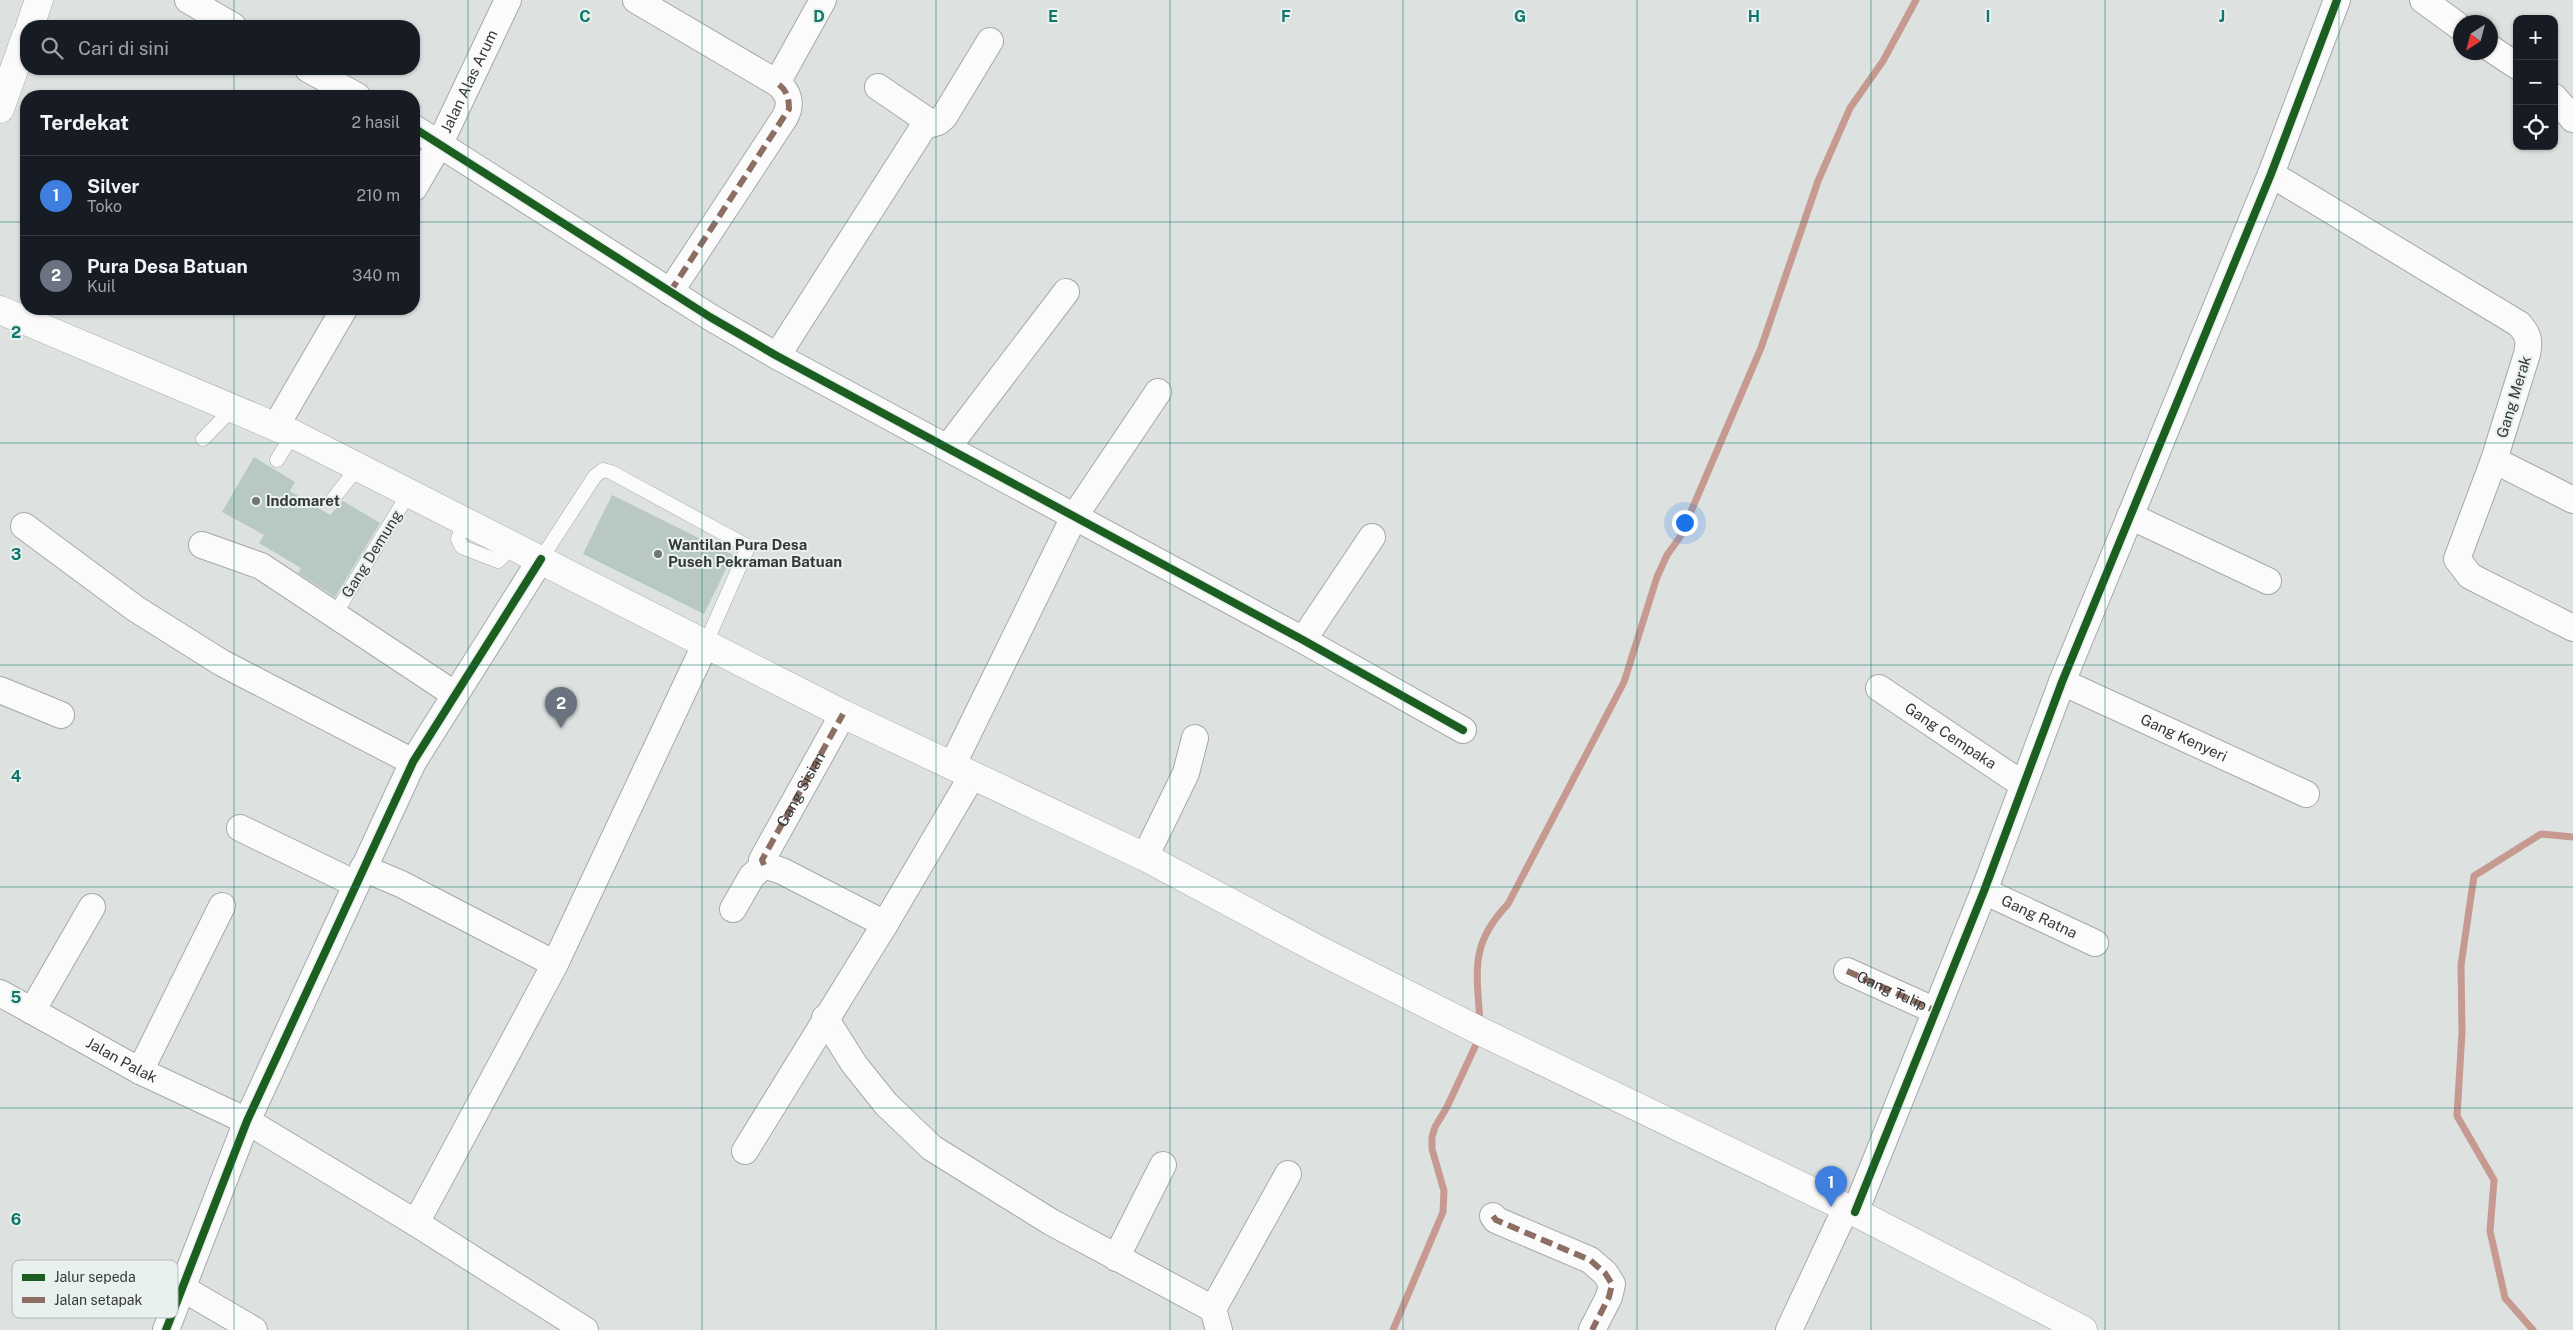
<!DOCTYPE html>
<html lang="id">
<head>
<meta charset="utf-8">
<style>
  body { margin:0; font-family:"Public Sans",sans-serif; background:#242831; color:#f1f3f6 }
  .controls { position:absolute; right:15px; top:15px; display:grid; overflow:hidden; border-radius:10px; box-shadow:0 1px 4px #0004 }
  .controls button { width:45px; height:45px; display:grid; place-items:center; padding:0; border:0; border-bottom:1px solid #363941; background:#171b24; color:#f1f3f6; font:25px sans-serif }
  .compass { position:absolute; left:2453px; top:15px; width:45px; height:45px; border-radius:50%; background:#171b24; box-shadow:0 1px 4px #0004; rotate:216deg }
  .you { position:absolute; left:1684px; top:522px; width:18px; height:18px; margin:-12px; border:4px solid #fff; border-radius:50%; background:#1a73e8; box-shadow:0 0 0 8px #1a73e833 }
  .badge { display:grid; place-items:center; width:32px; height:32px; border-radius:50%; background:#2563eb; color:#fff; font-size:16px; font-weight:700 }
  .pin { position:absolute; translate:-50% -41px; filter:drop-shadow(0 1px 2px #0008) }
  .pin::after { content:''; position:absolute; top:26px; width:18px; height:15px; background:inherit; clip-path:polygon(0 0,100% 0,50% 100%) }
  .list { margin:0; padding:0; list-style:none }
  h2 { display:flex; justify-content:space-between; align-items:center; height:65px; margin:0; padding:0 20px; font-size:21px }
  h2 small { font-size:16px; font-weight:400; color:#9ea1a6 }
  .list li { display:grid; grid-template-columns:32px 1fr auto; gap:15px; align-items:center; box-sizing:border-box; height:80px; padding:0 20px; border-top:1px solid #363941 }
  .list b { display:block; font-size:19px; white-space:nowrap }
  .list p { margin:0; font-size:16px; white-space:nowrap; color:#9ea1a6 }
  .list em { font-size:16px; font-style:normal; color:#9ea1a6 }
  .icon { flex:none; width:28px; height:28px; fill:none; stroke:currentColor; stroke-width:2; stroke-linecap:round; stroke-linejoin:round }
  .map { position:relative; flex:none; width:2573px; height:1330px; overflow:hidden }
  .search { position:absolute; background:#171b24; box-shadow:0 1px 4px #0004; left:20px; top:20px; width:400px; height:55px; display:flex; align-items:center; gap:12px; box-sizing:border-box; padding:0 18px; border-radius:20px; color:#9ea1a6; font-size:19px }
  .panel { position:absolute; background:#171b24; box-shadow:0 1px 4px #0004; left:20px; top:90px; width:400px; height:225px; border-radius:20px }
  .map>svg:first-child { display:block }
</style>
</head>
<body>
<div class="map">
<svg width="2573" height="1330" viewBox="0 0 2573 1330">
  <rect width="100%" height="100%" fill="#dde2e0"/>
  <g fill="none" stroke-linecap="round" stroke-linejoin="round">
    <g stroke="#c69a91" stroke-width="7">
      <path d="M1480,1023C1477,971 1469,945 1508,904L1624,682L1657,577L1667,555L1680,537L1761,348L1818,181L1850,108L1883,61L1916,0"/>
      <path d="M1393,1330L1443,1212L1444,1191L1432,1149V1137L1435,1127L1447,1107L1480,1036"/>
      <path d="M2533,1330L2505,1298L2490,1231L2494,1180L2457,1116L2462,1032L2461,965L2474,876L2541,834L2573,837"/>
    </g>
  </g>
  <g fill="#b8c9c4">
    <path d="M254,457L295,482L290,491L330,515L343,501L380,523L335,597L298,573L301,568L259,543L264,535L222,512Z"/>
    <path d="M612,495L733,555L704,614L583,554Z"/>
  </g>
  <g fill="none" stroke-linecap="round" stroke-linejoin="round">
    <g stroke="#a6a9a8" stroke-width="15">
      <g id="service">
        <path d="M203,439L233,408"/>
        <path d="M277,460L293,434"/>
        <path d="M333,499L358,467"/>
        <path d="M464,520L458,539L462,547L498,561L514,545"/>
        <path d="M541,559L595,476L603,470L611,472L745,545L746,552L705,645"/>
        <path d="M335,614L409,493"/>
      </g>
    </g>
    <g stroke="#a6a9a8" stroke-width="28">
      <g id="minor">
        <path d="M188,0L233,26"/>
        <path d="M636,0L777,83C789,92 792,104 785,117L670,292"/>
        <path d="M2423,0L2460,27"/>
        <path d="M2490,48L2517,66"/>
        <path d="M308,69L357,96"/>
        <path d="M777,83L823,0"/>
        <path d="M878,87L931,123"/>
        <path d="M2554,97L2573,119"/>
        <path d="M414,128L710,317L777,356L1303,640L1463,730"/>
        <path d="M2271,174L2519,324C2528,334 2530,340 2527,354L2494,460L2457,559L2470,576L2573,628"/>
        <path id="s1" d="M414,188L440,143L508,0"/>
        <path d="M777,356L924,126L938,122L944,117L990,41"/>
        <path d="M276,426L344,309"/>
        <path d="M948,447L1066,292"/>
        <path d="M2494,460L2573,500"/>
        <path d="M2130,516L2268,581"/>
        <path d="M24,526L136,609L222,663L413,762"/>
        <path d="M202,545L261,566L454,694"/>
        <path d="M1303,640L1372,537"/>
        <path id="s2" d="M2062,682L2306,794"/>
        <path id="s3" d="M1879,688L2022,784"/>
        <path d="M0,690L61,715"/>
        <path d="M952,766L1074,517L1158,392"/>
        <path d="M240,828L356,884"/>
        <path d="M1145,857L1186,773L1195,738"/>
        <path d="M764,865L762,860L843,714"/>
        <path d="M363,868L401,884L555,964"/>
        <path id="s4" d="M1984,891L2095,943"/>
        <path d="M733,909L752,876L764,865L782,871L885,924"/>
        <path d="M1847,971L1936,1011"/>
        <path id="s5" d="M0,993L140,1071L247,1121L416,1223L585,1330"/>
        <path d="M32,1011L92,907"/>
        <path d="M825,1018L854,1064L886,1104L932,1148L1051,1222L1213,1309"/>
        <path d="M140,1071L222,906"/>
        <path d="M745,1151L885,924L972,776"/>
        <path d="M1855,1212L1984,891L2062,682L2271,174L2337,0"/>
        <path d="M1493,1216L1496,1220L1590,1260L1605,1273L1612,1284L1609,1297L1592,1330"/>
        <path d="M416,1223L555,964L705,645"/>
        <path d="M1116,1258L1163,1165"/>
        <path d="M182,1288L254,1330"/>
        <path d="M166,1330L247,1121L413,762L541,559"/>
        <path d="M1219,1330L1213,1309L1288,1174"/>
        <path d="M1789,1330L1846,1208"/>
      </g>
    </g>
    <g stroke="#a6a9a8" stroke-width="29">
      <g id="tertiary">
        <path d="M30,26L39,0"/>
        <path d="M0,109L26,36"/>
      </g>
    </g>
    <g stroke="#a6a9a8" stroke-width="29">
      <path id="secondary" d="M0,310L293,434L843,714L1145,857L1319,950L1484,1033L1855,1212L2083,1330"/>
    </g>
    <use href="#service" stroke="#fafbfa" stroke-width="14"/>
    <use href="#minor" stroke="#fafbfa" stroke-width="26"/>
    <use href="#tertiary" stroke="#fafbfa" stroke-width="28"/>
    <use href="#secondary" stroke="#fafbfa" stroke-width="28"/>
    <g stroke="#8d6e63" stroke-width="6" stroke-dasharray="12 6" stroke-linecap="butt">
      <path d="M670,292L789,109C789,98 787,90 777,83"/>
      <path id="s6" d="M764,865L762,860L843,714"/>
      <path id="s7" d="M1847,971L1936,1011"/>
      <path d="M1493,1216L1496,1220L1590,1260L1605,1273L1612,1284L1609,1297L1592,1330"/>
    </g>
    <g stroke="#e8f1ee" stroke-width="11">
      <g id="cycleway">
        <path d="M414,128L710,317L777,356L1303,640L1463,730"/>
        <path d="M1855,1212L1984,891L2062,682L2271,174L2337,0"/>
        <path d="M166,1330L247,1121L413,762L541,559"/>
      </g>
    </g>
    <use href="#cycleway" stroke="#1b5e20" stroke-width="8"/>
  </g>
  <path fill="none" stroke="#0f766e" stroke-width="1" stroke-opacity="0.55" d="M234,0V26M468,0V1330M702,0V1330M936,0V1330M1170,0V1330M1403,0V1330M1637,0V1330M1871,0V1330M2105,0V1330M2339,0V1330M234,69V96M0,222H26M414,222H2573M234,309V1330M0,443H2573M0,665H2573M0,887H2573M0,1108H2573"/>
  <g fill="#707472" stroke="#e8f1ee" stroke-width="2">
    <circle cx="256" cy="501" r="5"/>
    <circle cx="658" cy="554" r="5"/>
  </g>
  <g text-anchor="middle" stroke-width="4" stroke-linejoin="round" paint-order="stroke">
    <g font-size="15" fill="#353837" stroke="#e8f1ee">
      <text dy="5" stroke="none"><textPath href="#s1" startOffset="120">Jalan Alas Arum</textPath></text>
      <text transform="translate(2514 397) rotate(-73)" y="5">Gang Merak</text>
      <text transform="translate(372 554) rotate(-58)" y="5">Gang Demung</text>
      <text dy="5" stroke="none"><textPath href="#s3" startOffset="86">Gang Cempaka</textPath></text>
      <text dy="5" stroke="none"><textPath href="#s2" startOffset="134">Gang Kenyeri</textPath></text>
      <text dy="5" stroke="none"><textPath href="#s6" startOffset="86">Gang Sisian</textPath></text>
      <text dy="5" stroke="none"><textPath href="#s4" startOffset="61">Gang Ratna</textPath></text>
      <text dy="5" stroke="none"><textPath href="#s7" startOffset="49">Gang Tulip</textPath></text>
      <text dy="5" stroke="none"><textPath href="#s5" startOffset="139">Jalan Palak</textPath></text>
    </g>
    <g font-size="15" font-weight="bold" fill="#353837" stroke="#e8f1ee" text-anchor="start">
      <text x="266" y="506">Indomaret</text>
      <text x="668" y="550">Wantilan Pura Desa<tspan x="668" dy="17">Puseh Pekraman Batuan</tspan></text>
    </g>
  </g>
  <rect x="12" y="1260" width="166" height="58" rx="8" fill="#e8f1ee" stroke="#b2bab7" stroke-width="1"/>
  <rect x="22" y="1274" width="23" height="7" fill="#1b5e20"/>
  <rect x="22" y="1297" width="23" height="6" fill="#8d6e63"/>
  <g font-size="14" fill="#353837">
    <text x="54" y="1282">Jalur sepeda</text>
    <text x="54" y="1305">Jalan setapak</text>
  </g>
  <g font-size="16" text-anchor="middle" font-weight="bold" fill="#0f766e" stroke="#e8f1ee" stroke-width="4" stroke-linejoin="round" paint-order="stroke">
    <text x="585" y="22">C</text>
    <text x="819" y="22">D</text>
    <text x="1053" y="22">E</text>
    <text x="1286" y="22">F</text>
    <text x="1520" y="22">G</text>
    <text x="1754" y="22">H</text>
    <text x="1988" y="22">I</text>
    <text x="2222" y="22">J</text>
    <text x="16" y="338">2</text>
    <text x="16" y="560">3</text>
    <text x="16" y="782">4</text>
    <text x="16" y="1003">5</text>
    <text x="16" y="1225">6</text>
  </g>
</svg>
<div class="controls">
<button>+</button>
<button>−</button>
<button><svg class="icon" aria-label="locate" viewBox="0 0 24 24"><circle cx="12" cy="12" r="6"/><path d="M12 2v4M12 18v4M2 12h4M18 12h4"/></svg></button>
</div>
<svg class="compass" viewBox="-18 -18 36 36"><path d="M0-13l5 13h-10z" fill="#e53935"/><path d="M0 13l5-13h-10z" fill="#9ea1a6"/></svg>
<div class="you"></div>
<div class="pin badge" style="left:1831px;top:1207px;background:#3f7fe0">1</div>
<div class="pin badge" style="left:561px;top:728px;background:#6b7280">2</div>
<div class="search"><svg class="icon" aria-label="search" viewBox="0 0 24 24"><circle cx="10" cy="10" r="6"/><path d="M15 15l6 6"/></svg>Cari di sini</div>
<section class="panel">
<h2>Terdekat<small>2 hasil</small></h2>
<ul class="list">
<li><span class="badge" style="background:#3f7fe0">1</span><div><b>Silver</b><p>Toko</p></div><em>210 m</em></li>
<li><span class="badge" style="background:#6b7280">2</span><div><b>Pura Desa Batuan</b><p>Kuil</p></div><em>340 m</em></li>
</ul>
</section>
</div>
</body>
</html>
